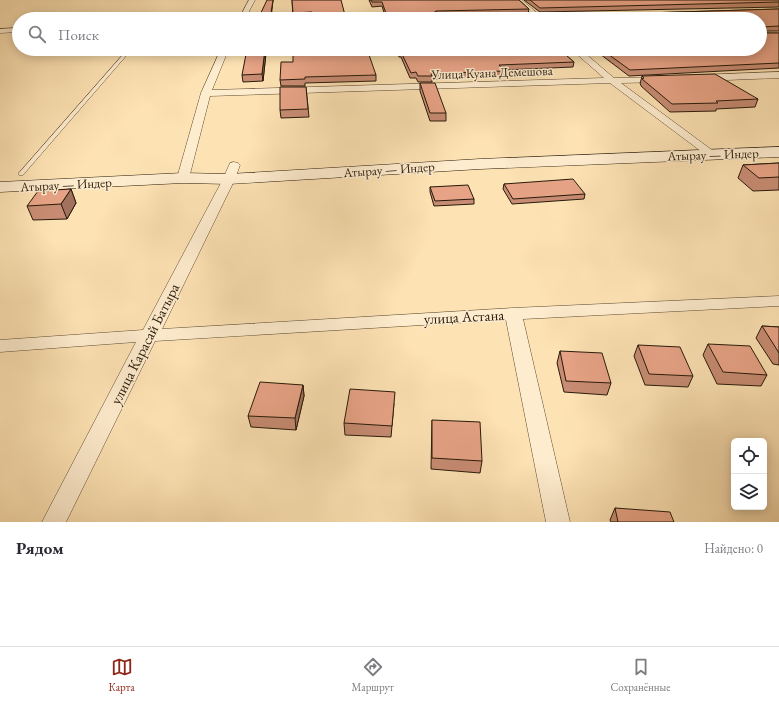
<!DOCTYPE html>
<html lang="ru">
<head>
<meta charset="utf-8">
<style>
  body { margin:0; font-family:"EB Garamond",serif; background:#f7f7f7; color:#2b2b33 }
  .controls { position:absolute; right:12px; bottom:12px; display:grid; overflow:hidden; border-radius:6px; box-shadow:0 2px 10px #0003 }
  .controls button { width:36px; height:36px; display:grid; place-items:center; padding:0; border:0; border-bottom:1px solid #e1e1e2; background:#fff; color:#2b2b33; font:20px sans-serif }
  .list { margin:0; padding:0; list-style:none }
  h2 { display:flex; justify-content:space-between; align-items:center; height:52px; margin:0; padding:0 16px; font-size:17px }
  h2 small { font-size:13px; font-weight:400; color:#7c7c81 }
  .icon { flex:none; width:22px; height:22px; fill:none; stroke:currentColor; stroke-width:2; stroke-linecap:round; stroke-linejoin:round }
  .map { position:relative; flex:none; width:779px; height:522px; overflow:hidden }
  .search { position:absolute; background:#fff; box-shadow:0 2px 10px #0003; left:12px; right:12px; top:12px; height:44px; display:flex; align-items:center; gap:10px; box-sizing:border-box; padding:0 14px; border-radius:22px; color:#7c7c81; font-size:15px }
  .sheet { height:124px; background:#fff }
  nav { display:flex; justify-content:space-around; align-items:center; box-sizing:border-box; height:56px; border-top:1px solid #e1e1e2; background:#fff; font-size:11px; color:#7c7c81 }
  nav a { display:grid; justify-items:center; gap:2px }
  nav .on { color:#8f2418 }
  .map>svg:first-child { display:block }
</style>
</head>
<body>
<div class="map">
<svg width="779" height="522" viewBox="0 0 779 522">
  <rect width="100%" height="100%" fill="#fde2b3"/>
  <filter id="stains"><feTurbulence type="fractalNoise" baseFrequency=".005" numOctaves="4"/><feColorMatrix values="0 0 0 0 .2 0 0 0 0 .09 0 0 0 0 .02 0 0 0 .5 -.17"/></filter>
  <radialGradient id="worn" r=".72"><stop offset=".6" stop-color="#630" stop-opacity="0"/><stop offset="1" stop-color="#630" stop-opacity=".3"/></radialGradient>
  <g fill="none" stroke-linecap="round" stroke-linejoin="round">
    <g stroke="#5d4c34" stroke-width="1">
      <path id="service" d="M128,49H132L23,175H19V173Z"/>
    </g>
    <g stroke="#5d4c34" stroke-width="1">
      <g id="minor">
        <path d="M249,0H255L245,19H239Z"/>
        <path d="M515,0H522L544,19H537Z"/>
        <path d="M19,28V32L0,33V29Z"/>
        <path d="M221,49H303L299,51L227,53L212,90L604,78L571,49H580L614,78L664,77L665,79L661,82L621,83L716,153L710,156L706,155L610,83L210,96L189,178L187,181H179L177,178L201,93Z"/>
        <path d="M779,72V78L701,81L697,78L701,75Z"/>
        <path d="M234,162L238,163L240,165L235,179L162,329L513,308L779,296V306L523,319L570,522H546L506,320L155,341L66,522H42L136,342L0,352V340L143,330L223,179L230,163Z"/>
      </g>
    </g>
    <g stroke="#281a0a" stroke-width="1">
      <path id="secondary" d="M779,147V157L480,169L229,184L183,183L0,192V182L183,173L229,174L480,159Z"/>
    </g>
    <use href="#service" fill="#feecce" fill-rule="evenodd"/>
    <use href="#minor" fill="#feecce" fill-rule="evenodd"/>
    <use href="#secondary" fill="#feecce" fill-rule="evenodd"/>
  </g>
  <g fill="#c78c73" stroke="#281a0a">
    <path d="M292,0L346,19L312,18H293Z"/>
    <path d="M369,0H519L529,9L528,14L435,16H545L779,9V31H761V33H779V68L629,76L596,51L585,52L582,49H760V19H386L382,6L372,7Z"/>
    <path d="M524,0H779V7L540,12Z"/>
    <path d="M397,49H573L572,52L563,53L574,62L573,67L504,70L503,76L432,79V82H418L416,78H410L401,57H399Z"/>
    <path d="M266,53L263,81L243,82L242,75Z"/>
    <path d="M293,62L376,75V81L305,83V86H281L280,80Z"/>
    <path d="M642,76L758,99L755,107L716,109V111L670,112L641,86V85L640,84Z"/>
    <path d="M420,83L446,113V121H430L420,91Z"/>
    <path d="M306,87L309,117L281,118L280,110Z"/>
    <path d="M779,163V190L753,191L738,178L743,165Z"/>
    <path d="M504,184L585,194L584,199L512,204L503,189Z"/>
    <path d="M430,187L474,199V204L434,206L430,192Z"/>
    <path d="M71,189L76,203L67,219L33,220L27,206Z"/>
    <path d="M762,326L779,327V365L773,364L756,338Z"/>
    <path d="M708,344L767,375L761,386L717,384L703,355Z"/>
    <path d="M638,345L693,376L688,387L645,385L634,356Z"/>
    <path d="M560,351L611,383L607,395L564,392L557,363Z"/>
    <path d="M303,385L304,396L296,430L251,427L248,416Z"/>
    <path d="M394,403L391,437L345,435L344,423Z"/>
    <path d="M432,420L482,461L480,473L431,469Z"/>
    <path d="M615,508L674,522H611L610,520Z"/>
  </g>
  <g fill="#a2725e" stroke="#281a0a">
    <path d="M273,0L271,19H270Z"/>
    <path d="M436,11V16L432,19V14Z"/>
    <path d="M265,49H266V53L263,81L262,74Z"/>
    <path d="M71,189L76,203L67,219L61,204Z"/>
    <path d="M303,385L304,396L296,430L295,418Z"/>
  </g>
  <g fill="#e7a386" stroke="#281a0a">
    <path d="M267,0H273L270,19H258Z"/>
    <path d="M292,0H341L346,19H312V12L293,13Z"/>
    <path d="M371,0H519L529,9L436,11L432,14L433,16H545L779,9V26L762,27L761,33H779V63L630,70L601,49H760V19H388L382,2H372Z"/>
    <path d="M530,0H779V2L540,8Z"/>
    <path d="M247,49H265L262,74L242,75Z"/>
    <path d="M293,49H367L376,75L305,77V79L280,80L281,62H293Z"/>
    <path d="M398,49H559L574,62L499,65L504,71L431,74L432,76H418L416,72L411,73L401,52H400Z"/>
    <path d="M715,74L758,99L716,101L718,103L672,104L642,79L644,78L642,76Z"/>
    <path d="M420,83H435L446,113H430Z"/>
    <path d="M280,87H306L308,109L280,110Z"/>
    <path d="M779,163V177L759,178L743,165Z"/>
    <path d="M573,179L585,194L513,199L504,184Z"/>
    <path d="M468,185L474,199L435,201L430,187Z"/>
    <path d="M71,189L61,204L27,206L38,191Z"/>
    <path d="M762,326L779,327V353Z"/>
    <path d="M708,344L750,346L767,375L723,372Z"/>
    <path d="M638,345L680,347L693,376L649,374Z"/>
    <path d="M560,351L602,353L611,383L566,381Z"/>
    <path d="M260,382L303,385L295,418L248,416Z"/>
    <path d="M350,389L395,392L392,426L344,423Z"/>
    <path d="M432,420L480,422L482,461L432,458Z"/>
    <path d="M615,508L670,512L674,522H618Z"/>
  </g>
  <g text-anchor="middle" stroke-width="3" stroke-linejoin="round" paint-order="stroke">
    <g font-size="13" fill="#281a0a" stroke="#feecce">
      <text transform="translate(492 72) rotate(-2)" y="5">Улица Куана Демешова</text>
      <text transform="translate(713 154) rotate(-2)" y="5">Атырау — Индер</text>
      <text transform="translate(389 169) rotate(-4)" y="5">Атырау — Индер</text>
      <text transform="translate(66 184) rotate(-3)" y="5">Атырау — Индер</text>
    </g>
    <g font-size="15" fill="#281a0a" stroke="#feecce">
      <text transform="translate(464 317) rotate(-3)" y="5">улица Астана</text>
      <text transform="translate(145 344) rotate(-63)" y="5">улица Карасай Батыра</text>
    </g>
  </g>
  <rect width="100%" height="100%" filter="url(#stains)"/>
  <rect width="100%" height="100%" fill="url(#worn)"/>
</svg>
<div class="controls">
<button><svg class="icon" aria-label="locate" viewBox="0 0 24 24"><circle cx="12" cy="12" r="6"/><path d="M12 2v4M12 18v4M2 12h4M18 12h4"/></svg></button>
<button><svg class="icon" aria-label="layers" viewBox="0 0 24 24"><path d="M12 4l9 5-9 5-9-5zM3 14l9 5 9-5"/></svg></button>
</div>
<div class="search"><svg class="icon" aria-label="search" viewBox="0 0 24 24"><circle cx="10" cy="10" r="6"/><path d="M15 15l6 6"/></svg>Поиск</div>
</div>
<section class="sheet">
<h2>Рядом<small>Найдено: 0</small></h2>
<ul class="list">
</ul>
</section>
<nav>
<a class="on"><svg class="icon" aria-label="map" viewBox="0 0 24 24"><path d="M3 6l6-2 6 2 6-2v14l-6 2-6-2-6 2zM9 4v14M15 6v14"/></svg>Карта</a>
<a><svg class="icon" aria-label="directions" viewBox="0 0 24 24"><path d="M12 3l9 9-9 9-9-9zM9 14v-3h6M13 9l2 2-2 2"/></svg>Маршрут</a>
<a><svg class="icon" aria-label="saved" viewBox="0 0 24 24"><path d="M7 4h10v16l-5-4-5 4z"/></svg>Сохранённые</a>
</nav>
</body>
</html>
